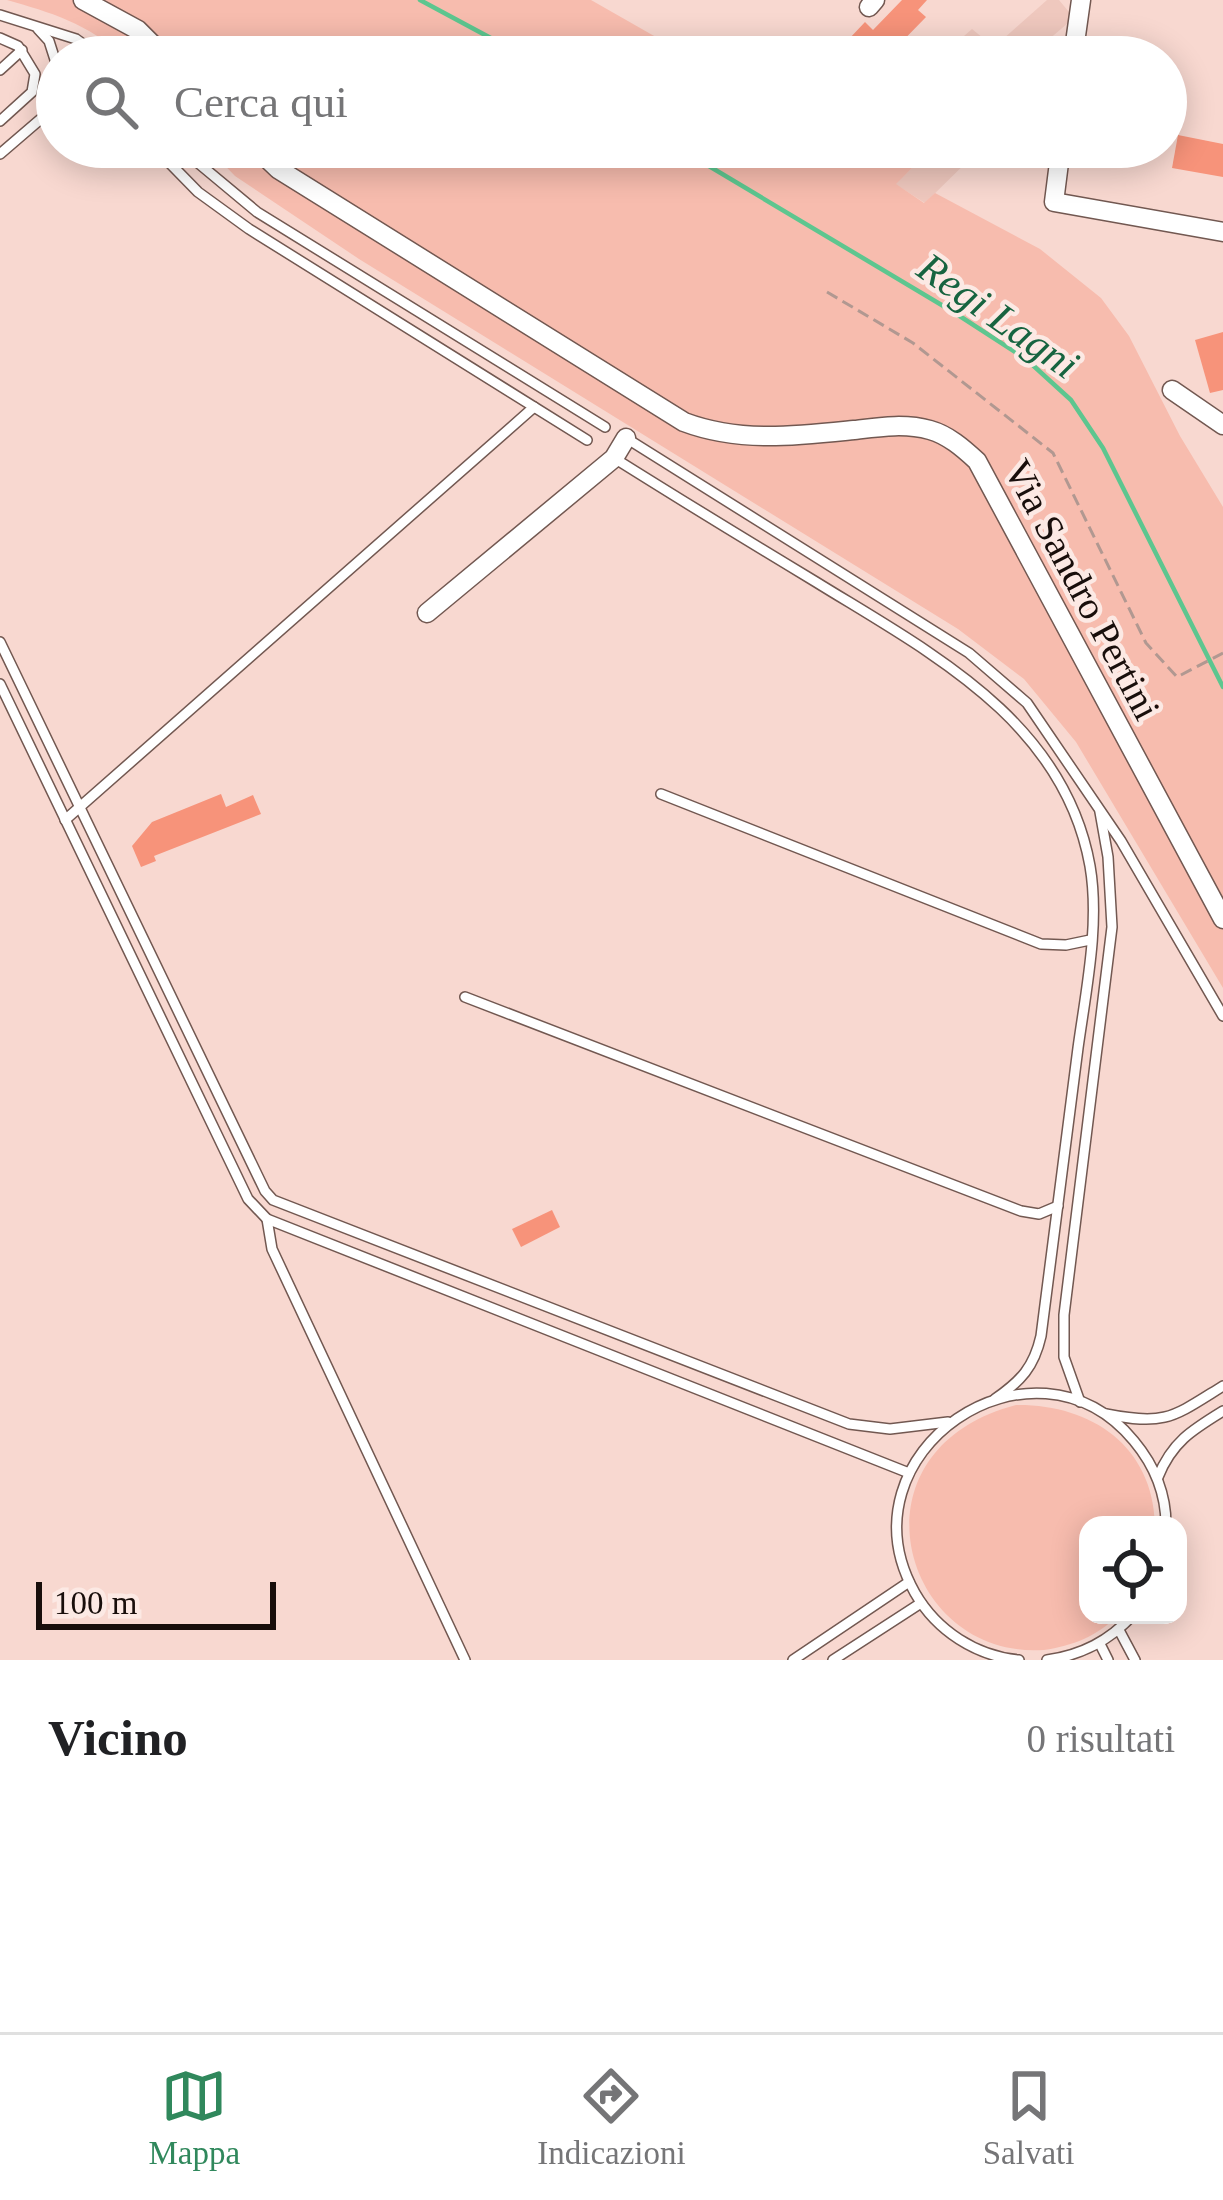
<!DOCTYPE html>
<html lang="it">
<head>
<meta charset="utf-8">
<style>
  body { margin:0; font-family:Georgia,serif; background:#f6f6f6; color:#202124 }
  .controls { position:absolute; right:36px; bottom:36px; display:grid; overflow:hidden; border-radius:24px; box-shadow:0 6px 30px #0003 }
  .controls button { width:108px; height:108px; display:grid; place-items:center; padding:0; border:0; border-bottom:3px solid #e0e0e0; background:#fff; color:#202124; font:60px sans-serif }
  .scale { position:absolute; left:36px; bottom:30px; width:240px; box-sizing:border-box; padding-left:12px; border:6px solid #180e0b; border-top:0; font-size:33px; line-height:42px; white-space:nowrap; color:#180e0b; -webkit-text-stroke:9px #fce9e4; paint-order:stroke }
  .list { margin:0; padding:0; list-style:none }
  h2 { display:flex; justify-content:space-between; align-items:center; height:156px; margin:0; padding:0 48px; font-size:51px }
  h2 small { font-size:39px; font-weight:400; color:#757577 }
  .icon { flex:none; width:66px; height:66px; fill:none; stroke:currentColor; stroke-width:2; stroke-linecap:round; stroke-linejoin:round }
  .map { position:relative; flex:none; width:1223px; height:1660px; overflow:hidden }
  .search { position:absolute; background:#fff; box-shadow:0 6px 30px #0003; left:36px; right:36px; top:36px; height:132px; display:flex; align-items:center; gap:30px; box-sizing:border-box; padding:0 42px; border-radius:66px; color:#757577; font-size:45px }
  .sheet { height:372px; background:#fff }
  nav { display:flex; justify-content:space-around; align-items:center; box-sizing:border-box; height:168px; border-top:3px solid #e0e0e0; background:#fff; font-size:33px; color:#757577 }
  nav a { display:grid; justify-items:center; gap:6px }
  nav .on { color:#30885c }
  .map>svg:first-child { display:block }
</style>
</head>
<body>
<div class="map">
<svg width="1223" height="1660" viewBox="0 0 1223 1660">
  <rect width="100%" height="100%" fill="#f8d8d0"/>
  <g fill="#efc8be">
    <path d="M1047,0H1059L1074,18L1028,57H940L972,29L994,47Z"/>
    <path d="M891,147H982L925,203L895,184L912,168Z"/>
  </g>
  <g fill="#f7bcae">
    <path d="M7,0H591L691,57H122C91,24 49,12 7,0Z"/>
    <path d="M207,147H866L876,157L891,147L912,168L896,184L924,203L935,193L1040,249L1101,298L1129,336L1180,436L1223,507V988L1076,742L1024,679L958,629L359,259L235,176Z"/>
    <path d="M1016,1405C1090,1404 1153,1445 1155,1525H1088V1615H1118C1098,1636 1072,1646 1044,1650C901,1660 843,1450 1016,1405Z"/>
  </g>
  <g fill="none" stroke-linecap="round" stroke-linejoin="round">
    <g stroke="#5dc68f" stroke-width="4.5">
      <path d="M420,0L526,57"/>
      <path d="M677,147L955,313L1026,359L1071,400L1103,448L1223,687"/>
    </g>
  </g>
  <g fill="#f7937a">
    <path d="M902,0H927L918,10L926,17L887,57H832L865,22L873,30Z"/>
    <path d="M1178,135L1223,144V177L1172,168Z"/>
    <path d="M1223,332V390L1210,393L1195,340Z"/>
    <path d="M221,794L226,807L253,795L261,814L154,856L156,861L141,867L132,846L152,822Z"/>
    <path d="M552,1210L560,1227L521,1247L512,1229Z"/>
  </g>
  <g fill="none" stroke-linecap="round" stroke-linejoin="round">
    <g stroke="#725851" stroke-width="12">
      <g id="service">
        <path d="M0,15L76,39L101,57"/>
        <path d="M38,29L49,41L57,66"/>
        <path d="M0,38L18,46L35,74L32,92L0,121"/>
        <path d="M0,70L22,50"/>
        <path d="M49,108L57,86"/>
        <path d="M154,147L198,192L249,229L587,440"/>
        <path d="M179,147L257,212L605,427"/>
        <path d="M0,154L57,105"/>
        <path d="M626,438L969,653L1027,703L1121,841L1223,1016"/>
        <path d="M614,458C681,500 748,541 816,582C929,652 1064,720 1090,866C1100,924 1086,990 1078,1048C1066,1144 1054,1240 1041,1336C1034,1367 1021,1381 995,1399"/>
        <path d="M0,642L265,1191L273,1200L849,1424L890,1429L948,1422"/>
        <path d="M0,684L248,1199L267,1219L909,1473"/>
        <path d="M661,794L1041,944L1066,945L1090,940"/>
        <path d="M65,820L534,407"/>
        <path d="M465,997L1021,1211L1039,1214L1058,1206"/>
        <path d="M267,1219L272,1249L465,1660"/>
        <path d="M1080,1402L1064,1357V1315L1112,927L1108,857L1100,812"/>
        <path d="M1106,1414C1166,1426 1173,1417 1223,1386"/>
        <path d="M1158,1477C1172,1442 1192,1430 1223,1411"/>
        <path d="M1119,1630L1135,1660"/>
        <path d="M1100,1644L1108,1660"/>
        <path d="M793,1660L909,1582"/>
        <path d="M833,1660L921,1603"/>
        <path d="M1019,1660C976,1656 937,1631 915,1593C836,1453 1033,1319 1134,1441C1154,1465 1166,1494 1166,1525"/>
        <path d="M1047,1660C1082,1655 1109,1641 1133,1615"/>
      </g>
    </g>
    <g stroke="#725851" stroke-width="21">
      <g id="minor">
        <path d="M83,0L138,30L165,57"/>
        <path d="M869,7L875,0"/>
        <path d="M1073,57L1081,0"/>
        <path d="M255,147L278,169L684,422C740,443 796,436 854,430C879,427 905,423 930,430C948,435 963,448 977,461L1223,919"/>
        <path d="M1061,147L1054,202L1223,232"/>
        <path d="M1172,390L1223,425"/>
        <path d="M427,613L614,458L626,438"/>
      </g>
    </g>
    <path stroke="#b19891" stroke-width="3" stroke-dasharray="12 6" stroke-linecap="butt" d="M827,292L913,343L1053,453L1146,643L1177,677L1223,653"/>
    <use href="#service" stroke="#fff" stroke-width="9"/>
    <use href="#minor" stroke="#fff" stroke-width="18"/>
  </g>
  <g text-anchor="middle" stroke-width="9" stroke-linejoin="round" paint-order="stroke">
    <g font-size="39" fill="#180e0b" stroke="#fce9e4">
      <text transform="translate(1083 589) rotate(62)" y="14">Via Sandro Pertini</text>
    </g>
    <g font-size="42" font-style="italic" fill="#176440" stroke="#fce9e4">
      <text transform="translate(999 315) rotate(35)" y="15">Regi Lagni</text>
    </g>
  </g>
</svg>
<div class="controls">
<button><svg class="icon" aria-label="locate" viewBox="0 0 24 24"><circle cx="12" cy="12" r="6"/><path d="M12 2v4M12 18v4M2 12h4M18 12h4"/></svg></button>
</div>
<div class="scale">100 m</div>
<div class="search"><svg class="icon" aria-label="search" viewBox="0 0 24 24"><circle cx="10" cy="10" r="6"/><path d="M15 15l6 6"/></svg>Cerca qui</div>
</div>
<section class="sheet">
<h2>Vicino<small>0 risultati</small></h2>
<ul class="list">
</ul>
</section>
<nav>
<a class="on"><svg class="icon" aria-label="map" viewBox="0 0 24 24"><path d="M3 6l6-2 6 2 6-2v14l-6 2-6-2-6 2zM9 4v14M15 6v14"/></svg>Mappa</a>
<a><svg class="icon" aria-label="directions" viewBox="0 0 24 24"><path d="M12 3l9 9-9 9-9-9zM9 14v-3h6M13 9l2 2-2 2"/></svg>Indicazioni</a>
<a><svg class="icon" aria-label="saved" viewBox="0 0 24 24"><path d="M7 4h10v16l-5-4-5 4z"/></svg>Salvati</a>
</nav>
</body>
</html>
